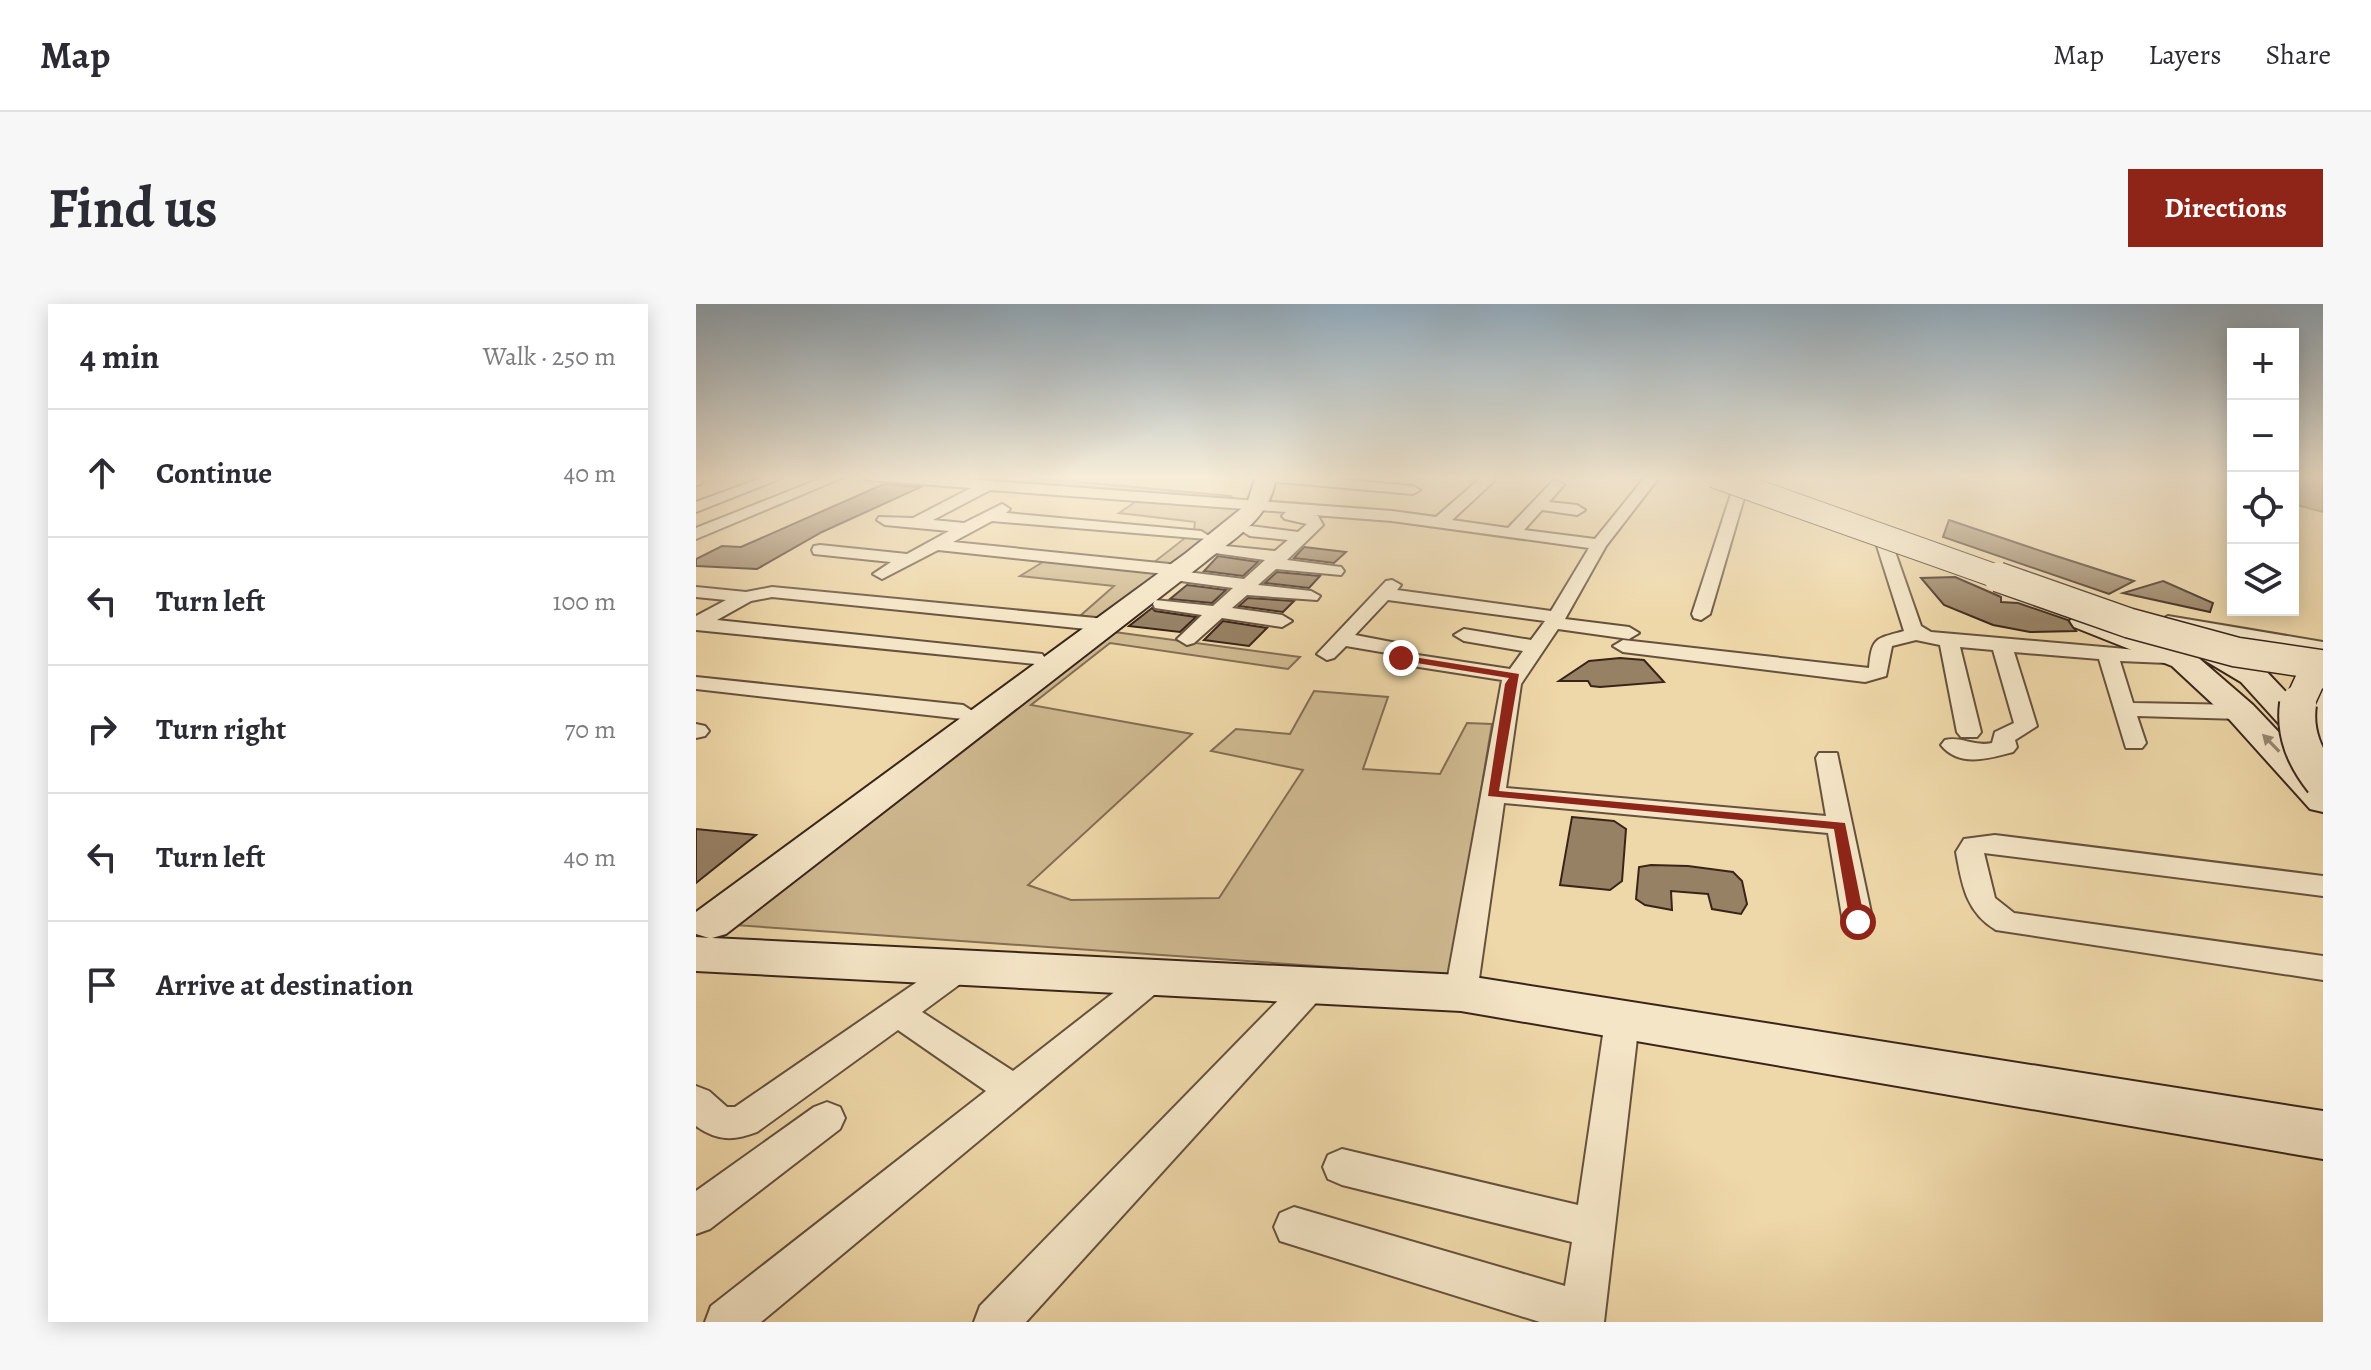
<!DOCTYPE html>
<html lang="en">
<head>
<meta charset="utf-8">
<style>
  body { margin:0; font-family:Alegreya,serif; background:#f7f7f7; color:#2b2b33 }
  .controls { position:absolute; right:24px; top:24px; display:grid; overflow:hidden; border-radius:0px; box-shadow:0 4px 20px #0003 }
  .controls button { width:72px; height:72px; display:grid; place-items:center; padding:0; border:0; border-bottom:2px solid #e1e1e2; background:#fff; color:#2b2b33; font:40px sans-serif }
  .stop { position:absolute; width:24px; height:24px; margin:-18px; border:6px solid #8f2418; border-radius:50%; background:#fff }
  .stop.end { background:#8f2418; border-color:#fff; box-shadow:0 2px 8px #0008 }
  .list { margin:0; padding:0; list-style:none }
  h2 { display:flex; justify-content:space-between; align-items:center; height:104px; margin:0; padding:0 32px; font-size:34px }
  h2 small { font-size:26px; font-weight:400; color:#7c7c81 }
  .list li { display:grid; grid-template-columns:52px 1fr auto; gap:24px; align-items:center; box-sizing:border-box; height:128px; padding:0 32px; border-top:2px solid #e1e1e2 }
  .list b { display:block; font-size:30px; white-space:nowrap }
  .list em { font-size:26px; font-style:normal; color:#7c7c81 }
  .icon { flex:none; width:44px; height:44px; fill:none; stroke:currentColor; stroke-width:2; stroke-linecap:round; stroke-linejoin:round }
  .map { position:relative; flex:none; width:1627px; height:1018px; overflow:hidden; border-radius:0px }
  header { display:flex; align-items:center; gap:48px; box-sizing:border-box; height:112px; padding:0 40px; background:#fff; border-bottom:2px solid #e1e1e2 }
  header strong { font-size:38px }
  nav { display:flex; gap:44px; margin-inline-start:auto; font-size:28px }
  .intro { display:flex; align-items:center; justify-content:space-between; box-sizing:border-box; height:192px; padding:0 48px }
  h1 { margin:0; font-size:56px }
  .button { padding:20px 36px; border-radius:0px; background:#8f2418; color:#fff; font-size:28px; font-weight:700 }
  main { display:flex; gap:48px; padding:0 48px }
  aside { flex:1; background:#fff; border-radius:0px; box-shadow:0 4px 20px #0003 }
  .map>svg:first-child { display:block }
</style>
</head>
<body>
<header>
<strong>Map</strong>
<nav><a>Map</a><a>Layers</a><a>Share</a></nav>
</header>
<div class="intro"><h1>Find us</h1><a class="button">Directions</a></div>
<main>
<aside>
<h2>4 min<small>Walk · 250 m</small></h2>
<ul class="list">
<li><svg class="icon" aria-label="ahead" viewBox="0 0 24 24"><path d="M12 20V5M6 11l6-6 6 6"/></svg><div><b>Continue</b></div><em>40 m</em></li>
<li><svg class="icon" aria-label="left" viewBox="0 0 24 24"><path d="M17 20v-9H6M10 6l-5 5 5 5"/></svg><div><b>Turn left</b></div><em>100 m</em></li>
<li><svg class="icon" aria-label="right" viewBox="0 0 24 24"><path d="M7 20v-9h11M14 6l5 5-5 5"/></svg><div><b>Turn right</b></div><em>70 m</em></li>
<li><svg class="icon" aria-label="left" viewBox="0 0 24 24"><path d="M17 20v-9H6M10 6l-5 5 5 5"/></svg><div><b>Turn left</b></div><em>40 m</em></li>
<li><svg class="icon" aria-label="arrive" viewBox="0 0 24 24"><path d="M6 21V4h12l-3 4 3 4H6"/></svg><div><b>Arrive at destination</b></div></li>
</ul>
</aside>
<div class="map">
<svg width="1627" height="1018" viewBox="0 0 1627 1018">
  <rect width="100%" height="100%" fill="#eed7a8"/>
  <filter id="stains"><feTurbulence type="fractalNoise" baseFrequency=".0025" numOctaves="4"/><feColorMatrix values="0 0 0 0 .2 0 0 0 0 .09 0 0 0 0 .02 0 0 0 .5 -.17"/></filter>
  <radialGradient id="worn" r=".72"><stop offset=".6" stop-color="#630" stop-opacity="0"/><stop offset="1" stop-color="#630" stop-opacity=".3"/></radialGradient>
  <g fill="#cfb990" stroke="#846e56" stroke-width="2">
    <path d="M341,174L535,192L556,218L424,322L385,311L418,282L324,272L360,250L457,259L498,227L499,218L423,209L445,194L326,183Z"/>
    <path d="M411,327L604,353L592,365L414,339L335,401L496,430L332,581L375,596L523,594L607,466L515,447L540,425L594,430L618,387L692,393L667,465L744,470L771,419L796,420L753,678L706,668L38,621Z"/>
  </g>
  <path fill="#b09a78" stroke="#806b53" stroke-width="2" d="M1597,172H1627V208L1597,200Z"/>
  <g fill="#978164" stroke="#39241b" stroke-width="2">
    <path d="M188,180L225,183L126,228L61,265L0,262V255L26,242L45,243Z"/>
    <path d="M1253,216L1357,251L1438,277L1413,290L1247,233Z"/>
    <path d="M608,243L650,248L638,259L598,254Z"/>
    <path d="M522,252L562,258L547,272L508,267Z"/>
    <path d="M581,268L624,272L613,284L569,279Z"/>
    <path d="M1259,273L1305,293V298L1322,299L1372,316L1380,327L1334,328L1297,321L1248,301L1225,274Z"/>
    <path d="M1467,277L1517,299L1514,308L1427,289Z"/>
    <path d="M491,281L530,286L516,299L474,295Z"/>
    <path d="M552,294L598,297L587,308L543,302Z"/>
    <path d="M456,304L459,307L500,313L484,328L433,322Z"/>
    <path d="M527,317L571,324L553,342L508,336Z"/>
    <path d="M924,354L948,356L968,378L904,383L895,382L892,377H863L893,357Z"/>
    <path d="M876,513L918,517L930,525L926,577L914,586L864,581Z"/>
    <path d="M0,525L60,531L0,579Z"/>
    <path d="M955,561L992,562L1037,568L1046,577L1051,600L1045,610L1016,605L1012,590L975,587L976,606L949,601L940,595L943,563Z"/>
  </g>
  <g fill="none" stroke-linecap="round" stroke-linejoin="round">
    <g stroke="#66513e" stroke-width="4">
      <g id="street">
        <path d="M0,172L7,174L5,180L0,181Z"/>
        <path d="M71,172H91L0,208V198Z"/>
        <path d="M131,172L148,173L0,235V224Z"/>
        <path d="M165,172H228L696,207L740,213L787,172H799L798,177L756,216L812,224L856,178L861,177L868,181L853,198L881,201L889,206L881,211L846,206L828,226L899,235L950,172H964L910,242L869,315L933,323L943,329L933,335L862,325L825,380L810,484L1130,512L1120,454L1123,449H1141L1177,618L1173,625L1162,629L1151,625L1147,618L1132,529L808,499L781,689L776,698L765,701L754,698L749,689L806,376L710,361L696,356L691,349L650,342L638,354L631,356L621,350L690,277L696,276L705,281L701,286L855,307L893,244L696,217L618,211L622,212L627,221L591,256L645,263L648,267L645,271L580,265L562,281L615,287L624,292L621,296L551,291L536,304L586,311L596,317L586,323L526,314L498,339L491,341L481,335L506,311L459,304L457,300L459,296L517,302L537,284L477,276L471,275L469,270L242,246L186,275L177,270L195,258L118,250L116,246L118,242L124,241L211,250L253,227L189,221L181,216L183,213L217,214L275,184L172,176ZM294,186L590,208L586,212L589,215L611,220L602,228L554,222L546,227L554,232L592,236L579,247L519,241L517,245L519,249L569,256L548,275L491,268L489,262L483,261L257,238L296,217L511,235L513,232L505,227L310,209L314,205L306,200L268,219L237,216ZM692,296L849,317L835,336L768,325L758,331L768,337L827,347L814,365L715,350L706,340L659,331Z"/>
        <path d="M607,172L717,182L724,186L717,190L570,177L563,173Z"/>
        <path d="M1043,183L1050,187L1014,310L1005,316L998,314L996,310L1036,187Z"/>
        <path d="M1189,237L1197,242L1225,322L1235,328L1487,350L1494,352L1497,356L1494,360L1424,357L1437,399L1545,401L1556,408L1545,415L1441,412L1450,439L1446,444H1430L1403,355L1318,348L1341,422L1319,436L1321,443L1317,448C1294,454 1263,464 1245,441L1249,436C1266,432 1277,443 1296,439L1299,428L1318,419L1297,346L1264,343L1285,428L1281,433H1265L1261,428L1244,341L1220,336L1196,342L1190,372L1169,378L927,348L917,342L927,336L1173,364C1176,333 1179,335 1208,327L1181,242Z"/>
        <path d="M0,283L50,288L76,283L410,315L420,321L410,327L76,293L55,297L21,316L346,350L349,354L346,358L339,360L0,326V312L30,296L0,293Z"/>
        <path d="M1472,312L1627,338V350L1465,322L1462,318Z"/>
        <path d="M0,373L267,401L278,408L267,415L0,385Z"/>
        <path d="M0,420L9,422L13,427L9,432L0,434Z"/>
        <path d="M1299,531L1627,572V592L1288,549L1299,594L1318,609L1627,652V676L1300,626C1270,608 1266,581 1260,548L1268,535Z"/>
        <path d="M264,652L275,656L280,664L275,672L226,708L317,767L448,665L459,661L470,665L475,673L470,681L65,1018H9L15,1002L290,787L202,726L61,828C38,837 21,837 0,822V782L13,787L31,803H39L253,656Z"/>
        <path d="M617,669L628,672L633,681L628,690L330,1018H278L284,1002L606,672Z"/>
        <path d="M926,704L938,708L943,717L908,1018H844L584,937L578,923L584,909L598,903L869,982L876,938L646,881L632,875L627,863L632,851L646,845L882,901L909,717L914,708Z"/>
        <path d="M131,798L144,803L149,814L144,825L14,925L0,930V887L118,803Z"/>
      </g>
    </g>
    <g stroke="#39241b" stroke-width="4">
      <g id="secondary">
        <path d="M560,172H580C575,215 539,233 508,259L30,630L16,634L765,671L1627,807V855L765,707L0,667V633L13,634L0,630V608L490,249L551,200Z"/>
        <path d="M1388,309L1497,349L1485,339L1490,333L1500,330L1510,333L1567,364L1605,404L1616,383L1627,380V454L1605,444L1545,378L1498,350L1557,401L1627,475V508L1614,505L1533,415L1476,362L1378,323L1374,317L1378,311Z"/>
      </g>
    </g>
    <use href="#street" fill="#f4e5c6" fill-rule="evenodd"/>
    <use href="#secondary" fill="#f4e5c6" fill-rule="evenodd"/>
    <g stroke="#39241b" stroke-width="25" stroke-linecap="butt">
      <path id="secondary-bridge-far2" d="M1018,172L1308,275"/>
    </g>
    <g stroke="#39241b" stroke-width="32" stroke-linecap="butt">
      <g id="secondary-bridge-far1">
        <path d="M1302,273L1433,319L1540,348L1627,361"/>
        <path d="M1602,402L1614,376L1627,365"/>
      </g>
    </g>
    <g stroke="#39241b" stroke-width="40" stroke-linecap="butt">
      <path id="secondary-bridge" d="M1602,400C1598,430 1609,454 1627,477"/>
    </g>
    <use href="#secondary-bridge-far2" stroke="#f4e5c6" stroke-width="23"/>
    <use href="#secondary-bridge-far1" stroke="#f4e5c6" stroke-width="29"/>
    <use href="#secondary-bridge" stroke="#f4e5c6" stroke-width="36"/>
  </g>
  <defs><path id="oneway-solid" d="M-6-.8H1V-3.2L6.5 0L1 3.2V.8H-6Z" transform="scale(2)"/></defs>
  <use fill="#968470" href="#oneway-solid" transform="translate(1575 439) rotate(-134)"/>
  <linearGradient id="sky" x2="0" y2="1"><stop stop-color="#91aabb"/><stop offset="0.55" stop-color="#f7edd8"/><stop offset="1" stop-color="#f7edd8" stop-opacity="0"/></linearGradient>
  <rect width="1627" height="315" fill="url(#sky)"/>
  <path fill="#8f2418" d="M705,351L823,370L803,487L1149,519L1169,618L1162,623L1154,618L1138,525L792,492L809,380L813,374L702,356V352Z"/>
  <rect width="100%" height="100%" filter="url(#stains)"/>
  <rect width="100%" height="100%" fill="url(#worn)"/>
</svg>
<div class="controls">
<button>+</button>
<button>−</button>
<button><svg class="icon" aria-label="locate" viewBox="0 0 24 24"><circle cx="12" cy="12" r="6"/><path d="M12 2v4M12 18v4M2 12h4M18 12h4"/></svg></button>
<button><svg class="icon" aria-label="layers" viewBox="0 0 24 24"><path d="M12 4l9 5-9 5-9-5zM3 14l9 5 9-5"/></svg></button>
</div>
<div class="stop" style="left:1162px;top:618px"></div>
<div class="stop end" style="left:705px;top:354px"></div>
</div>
</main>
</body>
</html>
